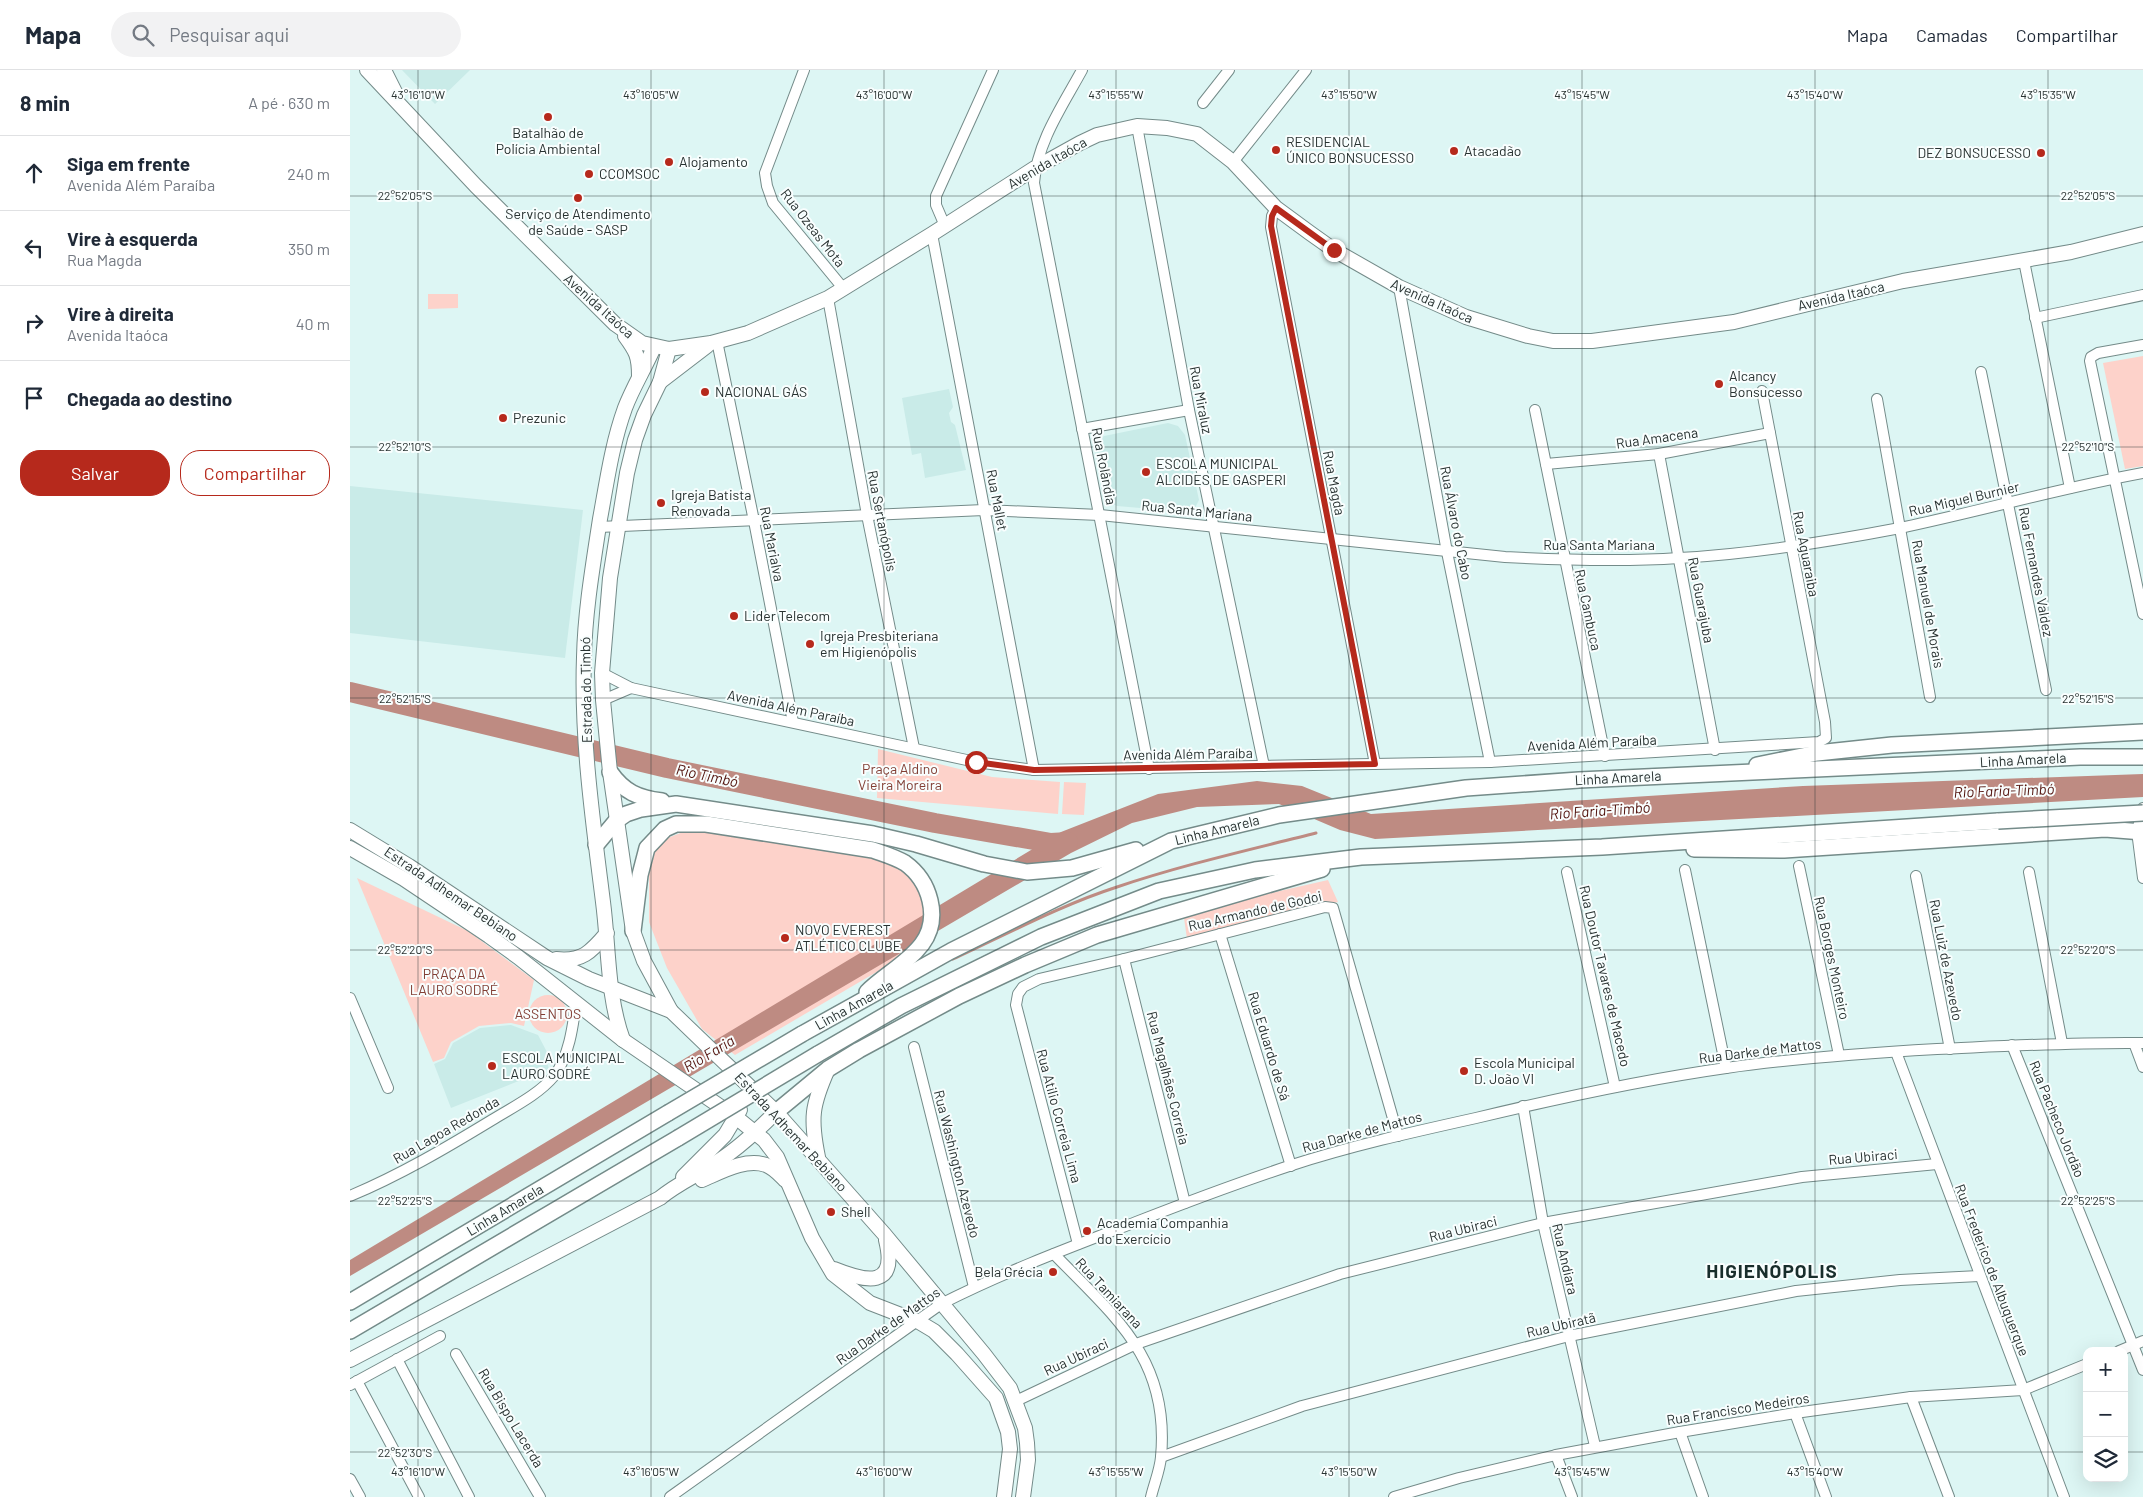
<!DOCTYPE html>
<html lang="pt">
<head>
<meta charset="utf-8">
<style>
  body { margin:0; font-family:Barlow,sans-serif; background:#f2f2f3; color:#1f2937 }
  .controls { position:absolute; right:15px; bottom:15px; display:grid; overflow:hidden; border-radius:10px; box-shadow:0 5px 20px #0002 }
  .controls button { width:45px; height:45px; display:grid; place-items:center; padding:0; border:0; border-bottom:1px solid #e0e1e3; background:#fff; color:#1f2937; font:25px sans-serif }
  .stop { position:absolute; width:15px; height:15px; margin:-11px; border:4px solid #b6291c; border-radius:50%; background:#fff }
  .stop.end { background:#b6291c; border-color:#fff; box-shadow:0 1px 5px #0008 }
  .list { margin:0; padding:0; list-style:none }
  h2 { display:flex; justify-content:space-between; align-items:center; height:65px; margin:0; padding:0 20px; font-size:21px }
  h2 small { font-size:16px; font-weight:400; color:#747a83 }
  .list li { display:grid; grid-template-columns:32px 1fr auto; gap:15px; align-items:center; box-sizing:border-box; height:75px; padding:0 20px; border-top:1px solid #e0e1e3 }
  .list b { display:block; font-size:19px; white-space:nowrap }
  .list p { margin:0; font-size:16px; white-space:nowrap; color:#747a83 }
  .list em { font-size:16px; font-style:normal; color:#747a83 }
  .actions { display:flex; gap:10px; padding:15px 20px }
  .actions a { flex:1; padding:11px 0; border:1px solid #b6291c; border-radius:20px; text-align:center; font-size:18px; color:#b6291c }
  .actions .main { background:#b6291c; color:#fff }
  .icon { flex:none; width:28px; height:28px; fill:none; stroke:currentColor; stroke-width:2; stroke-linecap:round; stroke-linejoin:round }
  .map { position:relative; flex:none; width:1793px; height:1427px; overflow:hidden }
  header { display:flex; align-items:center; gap:30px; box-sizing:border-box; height:70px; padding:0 25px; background:#fff; border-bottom:1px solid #e0e1e3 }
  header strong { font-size:24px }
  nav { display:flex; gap:28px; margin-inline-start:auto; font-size:18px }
  .search { width:350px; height:45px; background:#f2f2f3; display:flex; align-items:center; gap:12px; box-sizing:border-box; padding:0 18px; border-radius:28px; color:#747a83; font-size:19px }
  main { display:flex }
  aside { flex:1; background:#fff }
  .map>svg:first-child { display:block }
</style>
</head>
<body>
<header>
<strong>Mapa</strong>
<div class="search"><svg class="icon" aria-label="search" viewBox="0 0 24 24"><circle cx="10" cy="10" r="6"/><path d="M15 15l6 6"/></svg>Pesquisar aqui</div>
<nav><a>Mapa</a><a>Camadas</a><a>Compartilhar</a></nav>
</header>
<main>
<aside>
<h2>8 min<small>A pé · 630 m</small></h2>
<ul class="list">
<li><svg class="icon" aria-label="ahead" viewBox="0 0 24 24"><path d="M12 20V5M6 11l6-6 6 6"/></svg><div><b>Siga em frente</b><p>Avenida Além Paraíba</p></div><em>240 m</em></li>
<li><svg class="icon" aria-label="left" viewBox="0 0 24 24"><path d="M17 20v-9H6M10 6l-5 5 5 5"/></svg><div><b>Vire à esquerda</b><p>Rua Magda</p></div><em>350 m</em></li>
<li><svg class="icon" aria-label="right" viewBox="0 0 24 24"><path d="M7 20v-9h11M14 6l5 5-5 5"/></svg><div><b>Vire à direita</b><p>Avenida Itaóca</p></div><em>40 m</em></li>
<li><svg class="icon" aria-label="arrive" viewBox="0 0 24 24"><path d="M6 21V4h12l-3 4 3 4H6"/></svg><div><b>Chegada ao destino</b></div></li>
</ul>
<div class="actions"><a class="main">Salvar</a><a>Compartilhar</a></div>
</aside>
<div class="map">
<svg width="1793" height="1427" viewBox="0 0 1793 1427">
  <rect width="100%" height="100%" fill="#ddf6f4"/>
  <g fill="#c9ebe8">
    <path d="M52,0H120L85,34L82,37L85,34Z"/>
    <path d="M599,319L603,337L599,343L601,352L605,355L616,400L575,408L571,383L562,385L552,328Z"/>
    <path d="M818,353L828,356L835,365L849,430L845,438L837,442L767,436L758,431L752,422L745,381L748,371L754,366Z"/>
    <path d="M0,416L233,440L215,588L0,563Z"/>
    <path d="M161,955L188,965L198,984L195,986L199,999L101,1038L84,994L95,989L103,973L130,958Z"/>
  </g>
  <g fill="#fdd2ca">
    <path d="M78,224H108V238L78,239Z"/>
    <path d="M1793,286V396L1775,399L1753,293Z"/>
    <path d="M528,679L642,707L710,712L708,744L527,728Z"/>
    <path d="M714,712L736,713L734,745L712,744Z"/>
    <path d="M346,757L533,789C563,803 565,809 576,839L559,883L385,985L352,959L317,898L299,852V794L310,771Z"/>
    <path d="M7,808L118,861L184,910L174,956L161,953L129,956L101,972L94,988L83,992Z"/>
    <path d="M978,810L988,832L837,869L834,848L851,839Z"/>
    <circle cx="198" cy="944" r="19"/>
  </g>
  <path fill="#be8b82" d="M1793,704V727L1025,769L990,760L929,734L847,737L782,753L721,783L0,1206V1190L711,762L808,724L907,711L952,716L1021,744L1453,716Z"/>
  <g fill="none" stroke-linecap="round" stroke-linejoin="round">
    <path stroke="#be8b82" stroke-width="3" d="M603,889C657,864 711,835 767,817C832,795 899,780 966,763"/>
    <path stroke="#be8b82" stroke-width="20" d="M0,622L317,698L585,753L701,773L718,772"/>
    <g stroke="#748b89" stroke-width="12">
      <g id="minor">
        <path d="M454,0L415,103L417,116L423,133L493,218"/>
        <path d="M732,0C713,35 687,72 684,113L799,699"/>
        <path d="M853,33L879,0"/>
        <path d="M787,56L839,340L914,696"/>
        <path d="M883,92L956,0"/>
        <path d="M926,138L922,146L921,157L1025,694"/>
        <path d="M595,156L586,135V126L643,0"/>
        <path d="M582,164L684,700"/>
        <path d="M1674,191L1720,418"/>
        <path d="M1049,217L1097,482L1140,692"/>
        <path d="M478,228L517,445L564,678"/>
        <path d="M1685,248L1793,225"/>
        <path d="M367,271L404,451L443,652"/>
        <path d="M1793,275L1748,283L1741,287L1740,291L1793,544"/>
        <path d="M1631,302L1696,620"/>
        <path d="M1527,329L1580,627"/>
        <path d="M1185,340L1255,686"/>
        <path d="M732,359L839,340"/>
        <path d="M1309,384L1365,680"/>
        <path d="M1196,394L1309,384L1420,363"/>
        <path d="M249,457L634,440L750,445L1155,487C1213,490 1271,492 1329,488C1403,484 1477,472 1550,458C1631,441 1711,418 1793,403"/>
        <path d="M252,603L281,618L626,692L684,700L1140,692L1469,672L1476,668L1475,652L1412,321"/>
        <path d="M253,630L281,618"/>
        <path d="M1793,738L1787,761L1793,808"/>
        <path d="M1449,796L1489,985"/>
        <path d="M1335,800L1376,998"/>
        <path d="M1217,802L1265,1017"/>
        <path d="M1679,802L1712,973"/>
        <path d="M1566,806L1600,979"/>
        <path d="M870,864L941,1096"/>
        <path d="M774,889L835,1133"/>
        <path d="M0,928L38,1018"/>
        <path d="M1784,973L1793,997"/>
        <path d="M1662,975L1793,1300"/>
        <path d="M564,977L624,1217"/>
        <path d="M1546,982L1714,1427"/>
        <path d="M1173,1036L1193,1153L1245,1376"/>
        <path d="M0,1126C50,1105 96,1078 142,1050C163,1037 188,1025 204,1006C219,987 223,956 226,933"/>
        <path d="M728,1174L666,935L668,924L673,917L689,909L774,889L975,837L983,838L1048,1066"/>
        <path d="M704,1184C765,1247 820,1289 811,1387C810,1400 804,1414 801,1427"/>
        <path d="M1769,1281L1793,1271"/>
        <path d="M106,1284L190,1427"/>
        <path d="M47,1289L119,1427"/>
        <path d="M7,1311L69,1427"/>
        <path d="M0,1315L90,1266"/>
        <path d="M1561,1327L1599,1427"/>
        <path d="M666,1331L786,1274L990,1204L1193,1153L1452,1107L1587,1094"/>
        <path d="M1445,1343L1476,1427"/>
        <path d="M1330,1362L1353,1427"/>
        <path d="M1206,1385L1222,1427"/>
        <path d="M811,1387L952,1336L1219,1266L1446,1221L1550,1210L1629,1206"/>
        <path d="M0,1409L10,1427"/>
        <path d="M320,1427L591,1234C654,1202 721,1177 786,1152C837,1132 888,1113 939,1096C1000,1076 1063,1062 1126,1048C1209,1028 1292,1010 1376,998C1446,988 1517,983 1587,979C1656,976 1724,972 1793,973"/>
        <path d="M1044,1427L1109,1408L1206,1385L1330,1362L1445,1343L1561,1327L1673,1320L1737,1294"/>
      </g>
    </g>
    <g stroke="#748b89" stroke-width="16">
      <g id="major">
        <path d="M17,0L126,116L265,254L292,273L319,279L361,273L398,263L478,228L582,164L685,98L730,73L747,65L787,56L817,58L847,64L883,92L926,138L960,163L984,180L1049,217L1116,247L1178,266L1203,271H1242L1384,252L1553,211L1721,182L1793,164"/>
        <path d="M34,0L46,24"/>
        <path d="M275,266C286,281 289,286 289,306"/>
        <path d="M319,279L310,312L294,345L285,370L277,403L260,508L252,603L253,630L260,702L283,861L294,891L321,941"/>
        <path d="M310,312L357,276"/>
        <path d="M0,760L59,796L197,888L239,909L321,941L426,1042L535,1165L634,1284L660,1318L675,1358L677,1373L678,1390L673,1427"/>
        <path d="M0,778L54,809L139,866L168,887L273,970L387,1048L414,1070L427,1087L462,1168L483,1204L520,1233L569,1252L584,1261L607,1284L646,1328L658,1362L660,1379L654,1427"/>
        <path d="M206,889C232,892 241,882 257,863"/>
        <path d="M273,970C257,926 259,878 253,832C243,752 231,669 234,587C235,541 243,495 250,449C257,411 262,374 275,338C283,317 295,298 304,277"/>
        <path d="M468,1087C460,1048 462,1035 478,999"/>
        <path d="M333,1107L375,1065L390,1040"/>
        <path d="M352,1110C371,1102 395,1088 416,1095C424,1098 429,1104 435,1110"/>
        <path d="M484,1199C516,1212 548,1219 536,1170"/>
        <path d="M0,1290L310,1128C328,1113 350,1104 370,1090C390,1077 408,1060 426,1042"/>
      </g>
    </g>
    <g stroke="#748b89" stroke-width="18">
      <g id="highway">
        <path d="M1407,695L1467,683L1542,675L1793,662"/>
        <path d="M260,702C274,722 288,728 312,731"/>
        <path d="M246,775L266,751L276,744L291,739L326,734L523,764L566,774L634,794L677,802L722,798L786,780"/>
        <path d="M1344,779L1434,780L1755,759L1793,762"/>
        <path d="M283,861L290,805L297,778L315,759L326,754H356L523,780C534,784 545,787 555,793C580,811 591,848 572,874C557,894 534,905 517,922"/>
        <path d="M452,964L601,881L821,771L929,745L1116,718L1229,710L1730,687H1793"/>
        <path d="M468,984L551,936L691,867L809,821L905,800L1011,787L1252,777L1648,751"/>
        <path d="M426,1042L478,999L509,980L609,926L675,895L747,865L972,799"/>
        <path d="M0,1232L318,1043"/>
        <path d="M0,1261L328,1068"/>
      </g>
    </g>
    <use href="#minor" stroke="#fff" stroke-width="10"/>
    <use href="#major" stroke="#fff" stroke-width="14"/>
    <use href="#highway" stroke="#fff" stroke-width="15"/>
    <g stroke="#748b89" stroke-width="18" stroke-linecap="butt">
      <g id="highway-bridge">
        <path d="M1648,751L1793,743"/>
        <path d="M318,1043L452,964"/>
        <path d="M328,1068L468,984"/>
      </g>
    </g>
    <use href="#highway-bridge" stroke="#fff" stroke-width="15"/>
  </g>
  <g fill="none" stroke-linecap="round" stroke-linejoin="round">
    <path stroke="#b6291c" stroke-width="6" d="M626,692L684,700L1025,694L921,156L922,146L926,138L984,180"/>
  </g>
  <path fill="none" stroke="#283231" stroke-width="1" stroke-opacity="0.45" d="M68,0V1427M301,0V1427M534,0V1427M766,0V1427M999,0V1427M1232,0V1427M1465,0V1427M1698,0V1427M0,126H1793M0,377H1793M0,628H1793M0,880H1793M0,1131H1793M0,1382H1737M1774,1382H1793"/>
  <g fill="#b6291c" stroke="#f9fefe" stroke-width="2">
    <circle cx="198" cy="47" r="5"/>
    <circle cx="926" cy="80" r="5"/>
    <circle cx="1104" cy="81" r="5"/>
    <circle cx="1691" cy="83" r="5"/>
    <circle cx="319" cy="92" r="5"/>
    <circle cx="239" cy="104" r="5"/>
    <circle cx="228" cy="128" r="5"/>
    <circle cx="1369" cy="314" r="5"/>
    <circle cx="355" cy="322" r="5"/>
    <circle cx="153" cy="348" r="5"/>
    <circle cx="796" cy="402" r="5"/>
    <circle cx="311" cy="433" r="5"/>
    <circle cx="384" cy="546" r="5"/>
    <circle cx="460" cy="574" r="5"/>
    <circle cx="435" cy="868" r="5"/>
    <circle cx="142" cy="996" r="5"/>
    <circle cx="1114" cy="1001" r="5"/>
    <circle cx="481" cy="1142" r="5"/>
    <circle cx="737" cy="1161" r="5"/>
    <circle cx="703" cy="1202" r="5"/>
  </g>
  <g text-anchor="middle" stroke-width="4" stroke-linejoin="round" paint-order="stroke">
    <g font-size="14" fill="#283231" stroke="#f9fefe" text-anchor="start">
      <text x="198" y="68" text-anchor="middle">Batalhão de<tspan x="198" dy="16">Polícia Ambiental</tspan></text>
      <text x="936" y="77">RESIDENCIAL<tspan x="936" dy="16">ÚNICO BONSUCESSO</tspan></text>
      <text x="1114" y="86">Atacadão</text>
      <text x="1681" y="88" text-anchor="end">DEZ BONSUCESSO</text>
      <text x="329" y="97">Alojamento</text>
      <text x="249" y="109">CCOMSOC</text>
      <text x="228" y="149" text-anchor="middle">Serviço de Atendimento<tspan x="228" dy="16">de Saúde - SASP</tspan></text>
      <text x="1379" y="311">Alcancy<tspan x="1379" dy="16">Bonsucesso</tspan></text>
      <text x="365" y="327">NACIONAL GÁS</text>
      <text x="163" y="353">Prezunic</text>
      <text x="806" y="399">ESCOLA MUNICIPAL<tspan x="806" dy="16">ALCIDES DE GASPERI</tspan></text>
      <text x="321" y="430">Igreja Batista<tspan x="321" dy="16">Renovada</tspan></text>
      <text x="394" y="551">Lider Telecom</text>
      <text x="470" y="571">Igreja Presbiteriana<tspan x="470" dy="16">em Higienópolis</tspan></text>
      <text x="445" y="865">NOVO EVEREST<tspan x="445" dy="16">ATLÉTICO CLUBE</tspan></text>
      <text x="152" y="993">ESCOLA MUNICIPAL<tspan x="152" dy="16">LAURO SODRÉ</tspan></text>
      <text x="1124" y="998">Escola Municipal<tspan x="1124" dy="16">D. João VI</tspan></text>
      <text x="491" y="1147">Shell</text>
      <text x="747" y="1158">Academia Companhia<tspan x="747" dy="16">do Exercício</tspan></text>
      <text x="693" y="1207" text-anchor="end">Bela Grécia</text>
    </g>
    <g font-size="14" fill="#283231" stroke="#f9fefe">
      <text transform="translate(697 93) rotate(-30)" y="5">Avenida Itaóca</text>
      <text transform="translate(463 158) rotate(52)" y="5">Rua Ozeas Mota</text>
      <text transform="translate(1491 226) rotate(-13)" y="5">Avenida Itaóca</text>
      <text transform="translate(1082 231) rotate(24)" y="5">Avenida Itaóca</text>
      <text transform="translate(249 236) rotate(42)" y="5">Avenida Itaóca</text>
      <text transform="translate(851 330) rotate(79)" y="5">Rua Miraluz</text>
      <text transform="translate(1307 368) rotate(-8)" y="5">Rua Amacena</text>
      <text transform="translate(754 396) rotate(79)" y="5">Rua Rolândia</text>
      <text transform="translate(984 413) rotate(79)" y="5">Rua Magda</text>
      <text transform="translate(1614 429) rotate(-13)" y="5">Rua Miguel Burnier</text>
      <text transform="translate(647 430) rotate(79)" y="5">Rua Mallet</text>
      <text transform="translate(847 441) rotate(6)" y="5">Rua Santa Mariana</text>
      <text transform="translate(532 451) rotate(79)" y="5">Rua Sertanópolis</text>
      <text transform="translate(1106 453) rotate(79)" y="5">Rua Álvaro do Cabo</text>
      <text transform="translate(422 474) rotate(79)" y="5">Rua Marialva</text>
      <text x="1249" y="480">Rua Santa Mariana</text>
      <text transform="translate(1456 484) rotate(79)" y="5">Rua Aguaraiba</text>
      <text transform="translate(1686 502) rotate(79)" y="5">Rua Fernandes Valdez</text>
      <text transform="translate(1351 530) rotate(79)" y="5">Rua Guarajuba</text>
      <text transform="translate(1578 534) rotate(80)" y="5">Rua Manuel de Morais</text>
      <text transform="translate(1238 540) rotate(78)" y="5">Rua Cambuca</text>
      <text transform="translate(236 620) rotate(-91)" y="5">Estrada do Timbó</text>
      <text transform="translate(441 638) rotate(12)" y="5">Avenida Além Paraíba</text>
      <text transform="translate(1242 673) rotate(-3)" y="5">Avenida Além Paraíba</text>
      <text transform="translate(838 684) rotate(-1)" y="5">Avenida Além Paraíba</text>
      <text transform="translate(1673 690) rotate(-3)" y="5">Linha Amarela</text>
      <text transform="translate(1268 708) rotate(-3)" y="5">Linha Amarela</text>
      <text transform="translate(867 760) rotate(-14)" y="5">Linha Amarela</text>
      <text transform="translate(101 824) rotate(34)" y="5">Estrada Adhemar Bebiano</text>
      <text transform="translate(905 841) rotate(-13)" y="5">Rua Armando de Godoi</text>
      <text transform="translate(1482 888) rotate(78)" y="5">Rua Borges Monteiro</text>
      <text transform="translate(1596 890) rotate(79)" y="5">Rua Luiz de Azevedo</text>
      <text transform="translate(1255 906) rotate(77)" y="5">Rua Doutor Tavares de Macedo</text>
      <text transform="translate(504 935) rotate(-29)" y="5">Linha Amarela</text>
      <text transform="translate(919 976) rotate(73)" y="5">Rua Eduardo de Sá</text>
      <text transform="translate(1410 981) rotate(-7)" y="5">Rua Darke de Mattos</text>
      <text transform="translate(818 1008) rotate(76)" y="5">Rua Magalhães Correia</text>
      <text transform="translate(709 1046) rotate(75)" y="5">Rua Atilio Correia Lima</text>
      <text transform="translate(1707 1049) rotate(68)" y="5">Rua Pacheco Jordão</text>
      <text transform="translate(96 1060) rotate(-30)" y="5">Rua Lagoa Redonda</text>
      <text transform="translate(441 1062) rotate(47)" y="5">Estrada Adhemar Bebiano</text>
      <text transform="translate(1012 1062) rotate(-15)" y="5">Rua Darke de Mattos</text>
      <text transform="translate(1513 1087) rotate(-5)" y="5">Rua Ubiraci</text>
      <text transform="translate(607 1094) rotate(76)" y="5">Rua Washington Azevedo</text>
      <text transform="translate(155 1140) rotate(-31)" y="5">Linha Amarela</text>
      <text transform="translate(1113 1159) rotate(-14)" y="5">Rua Ubiraci</text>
      <text transform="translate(1215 1189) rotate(77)" y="5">Rua Andiara</text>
      <text transform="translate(1642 1200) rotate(69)" y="5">Rua Frederico de Albuquerque</text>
      <text transform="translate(759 1223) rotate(47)" y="5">Rua Tamiarana</text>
      <text transform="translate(1211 1255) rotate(-13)" y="5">Rua Ubiratã</text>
      <text transform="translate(538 1256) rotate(-35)" y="5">Rua Darke de Mattos</text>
      <text transform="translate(726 1287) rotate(-25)" y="5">Rua Ubiraci</text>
      <text transform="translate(1388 1339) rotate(-9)" y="5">Rua Francisco Medeiros</text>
      <text transform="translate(161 1348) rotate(59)" y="5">Rua Bispo Lacerda</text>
    </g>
    <g font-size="14" fill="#823f35" stroke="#f9fefe">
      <text x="550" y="704">Praça Aldino<tspan x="550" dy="16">Vieira Moreira</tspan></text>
      <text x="104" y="909">PRAÇA DA<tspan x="104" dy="16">LAURO SODRÉ</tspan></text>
      <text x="198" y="949">ASSENTOS</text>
    </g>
    <g font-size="15" font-style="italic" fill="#53140e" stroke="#f9fefe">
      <text transform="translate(357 706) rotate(12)" y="5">Rio Timbó</text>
      <text transform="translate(1654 721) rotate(-2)" y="5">Rio Faria-Timbó</text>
      <text transform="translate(1250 741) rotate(-4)" y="5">Rio Faria-Timbó</text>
      <text transform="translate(359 984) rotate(-31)" y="5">Rio Faria</text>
    </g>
    <g font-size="19" font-weight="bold" letter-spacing="1" fill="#192e2c" stroke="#f9fefe">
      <text x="1422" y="1208">HIGIENÓPOLIS</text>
    </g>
  </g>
  <g font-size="12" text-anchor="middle" fill="#283231" stroke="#f9fefe" stroke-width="4" stroke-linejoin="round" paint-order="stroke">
    <text x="68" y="29">43°16'10"W</text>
    <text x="301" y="29">43°16'05"W</text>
    <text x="534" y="29">43°16'00"W</text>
    <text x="766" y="29">43°15'55"W</text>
    <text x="999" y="29">43°15'50"W</text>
    <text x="1232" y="29">43°15'45"W</text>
    <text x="1465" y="29">43°15'40"W</text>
    <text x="1698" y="29">43°15'35"W</text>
    <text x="55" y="130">22°52'05"S</text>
    <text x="1738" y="130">22°52'05"S</text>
    <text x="55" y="381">22°52'10"S</text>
    <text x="1738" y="381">22°52'10"S</text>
    <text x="55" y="633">22°52'15"S</text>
    <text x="1738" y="633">22°52'15"S</text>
    <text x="55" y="884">22°52'20"S</text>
    <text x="1738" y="884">22°52'20"S</text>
    <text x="55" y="1135">22°52'25"S</text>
    <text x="1738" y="1135">22°52'25"S</text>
    <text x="55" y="1387">22°52'30"S</text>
    <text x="68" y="1406">43°16'10"W</text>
    <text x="301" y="1406">43°16'05"W</text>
    <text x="534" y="1406">43°16'00"W</text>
    <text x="766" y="1406">43°15'55"W</text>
    <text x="999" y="1406">43°15'50"W</text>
    <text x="1232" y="1406">43°15'45"W</text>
    <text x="1465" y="1406">43°15'40"W</text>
  </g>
</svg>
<div class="controls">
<button>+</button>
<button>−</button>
<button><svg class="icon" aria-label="layers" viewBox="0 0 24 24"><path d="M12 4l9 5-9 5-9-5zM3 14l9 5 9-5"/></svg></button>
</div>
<div class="stop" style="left:626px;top:692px"></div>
<div class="stop end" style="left:984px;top:180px"></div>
</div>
</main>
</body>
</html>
